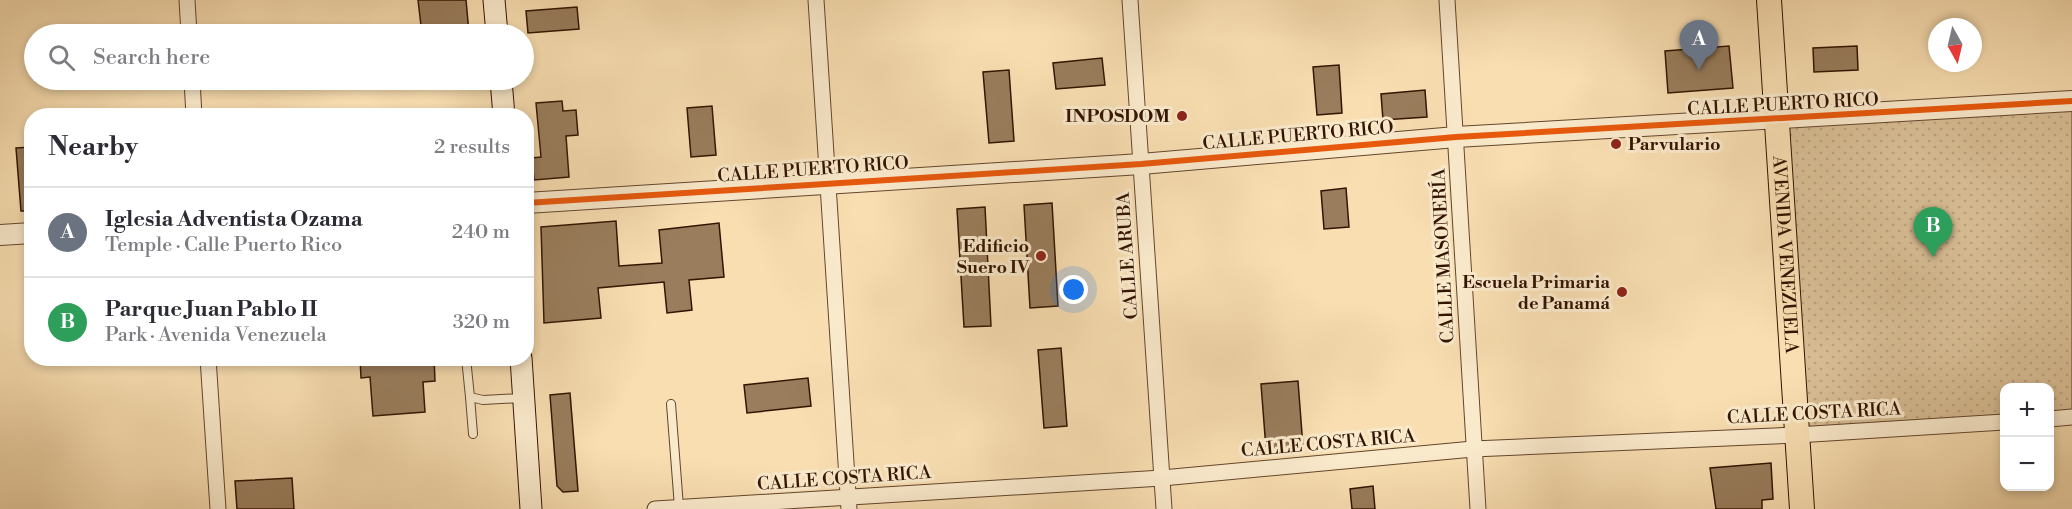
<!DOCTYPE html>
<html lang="en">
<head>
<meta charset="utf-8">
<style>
  body { margin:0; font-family:"Libre Bodoni",serif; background:#f7f7f7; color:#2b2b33 }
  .controls { position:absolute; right:18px; bottom:18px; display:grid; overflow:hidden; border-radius:12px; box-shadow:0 3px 9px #0003 }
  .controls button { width:54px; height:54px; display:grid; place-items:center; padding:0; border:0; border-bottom:2px solid #e1e1e2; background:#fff; color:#2b2b33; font:30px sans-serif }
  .compass { position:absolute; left:1928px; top:18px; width:54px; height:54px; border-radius:50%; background:#fff; box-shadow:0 3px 9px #0003; rotate:172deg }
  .you { position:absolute; left:1074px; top:290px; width:21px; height:21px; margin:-15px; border:4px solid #fff; border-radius:50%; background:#1a73e8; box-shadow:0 0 0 9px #1a73e833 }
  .badge { display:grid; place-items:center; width:39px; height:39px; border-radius:50%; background:#0b8043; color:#fff; font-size:20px; font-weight:700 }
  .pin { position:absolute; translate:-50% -50px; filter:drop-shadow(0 2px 3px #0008) }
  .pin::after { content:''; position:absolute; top:32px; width:21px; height:18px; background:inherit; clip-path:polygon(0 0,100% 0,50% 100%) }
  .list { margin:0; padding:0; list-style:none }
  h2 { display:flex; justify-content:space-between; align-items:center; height:78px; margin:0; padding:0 24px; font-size:26px }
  h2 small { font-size:20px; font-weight:400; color:#7c7c81 }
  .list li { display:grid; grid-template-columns:39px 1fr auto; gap:18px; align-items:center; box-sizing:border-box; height:90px; padding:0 24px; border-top:2px solid #e1e1e2 }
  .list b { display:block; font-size:22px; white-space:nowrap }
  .list p { margin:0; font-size:20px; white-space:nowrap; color:#7c7c81 }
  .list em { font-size:20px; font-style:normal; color:#7c7c81 }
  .icon { flex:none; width:33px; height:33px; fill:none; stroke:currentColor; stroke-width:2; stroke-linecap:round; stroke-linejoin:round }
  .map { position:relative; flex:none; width:2072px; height:509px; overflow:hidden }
  .search { position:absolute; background:#fff; box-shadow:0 3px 9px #0003; left:24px; top:24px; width:510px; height:66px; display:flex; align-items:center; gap:15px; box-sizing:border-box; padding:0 21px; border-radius:33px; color:#7c7c81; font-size:22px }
  .panel { position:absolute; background:#fff; box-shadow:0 3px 9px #0003; left:24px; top:108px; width:510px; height:258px; border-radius:24px }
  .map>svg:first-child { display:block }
</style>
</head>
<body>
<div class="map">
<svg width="2072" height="509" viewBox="0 0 2072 509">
  <defs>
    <pattern id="grass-dots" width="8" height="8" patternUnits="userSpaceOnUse" patternTransform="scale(1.5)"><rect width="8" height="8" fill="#d7bc93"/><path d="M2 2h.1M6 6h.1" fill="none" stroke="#b9a17d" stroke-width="1.8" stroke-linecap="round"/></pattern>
  </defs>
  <rect width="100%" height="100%" fill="#f8deb1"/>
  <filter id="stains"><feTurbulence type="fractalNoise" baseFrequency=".00333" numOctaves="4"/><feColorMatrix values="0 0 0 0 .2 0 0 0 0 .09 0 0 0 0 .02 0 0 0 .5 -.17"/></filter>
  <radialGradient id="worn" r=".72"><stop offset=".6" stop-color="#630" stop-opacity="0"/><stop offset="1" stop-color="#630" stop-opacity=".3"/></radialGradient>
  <path fill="url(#grass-dots)" stroke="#85684a" stroke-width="1.5" d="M2072,108V411L2050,413V388H2004V415L1804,428L1785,127Z"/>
  <g fill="#997d5c" stroke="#331400" stroke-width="1.5">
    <path d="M418,0H466L469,33L422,34Z"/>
    <path d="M577,7L579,29L528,33L526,11Z"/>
    <path d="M1729,46L1733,88L1668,93L1665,51Z"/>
    <path d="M1857,46L1858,70L1814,72L1813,48Z"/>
    <path d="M1102,58L1105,85L1056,89L1053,63Z"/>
    <path d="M1339,65L1342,113L1317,115L1313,67Z"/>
    <path d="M1009,70L1014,141L989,143L983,72Z"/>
    <path d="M1425,90L1427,117L1383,120L1381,94Z"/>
    <path d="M562,101L563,111L576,110L578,135L566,136L569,177L534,180L532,158L541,157L536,103Z"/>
    <path d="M712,106L716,155L691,157L687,108Z"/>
    <path d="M32,147V211H21L16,148Z"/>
    <path d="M1346,188L1349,227L1324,229L1321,191Z"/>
    <path d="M1052,203L1058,306L1030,308L1024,205Z"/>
    <path d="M985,207L991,326L964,327L957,209Z"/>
    <path d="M616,221L619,266L662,263L659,230L719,223L724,277L689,280L692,310L667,313L664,282L598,288L601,318L544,323L541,227Z"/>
    <path d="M1061,348L1067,426L1044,428L1038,350Z"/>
    <path d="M360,358H434L435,381L423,382L425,412L373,416L370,377L361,378Z"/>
    <path d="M808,378L811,406L747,413L744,385Z"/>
    <path d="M1298,381L1303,447L1266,449L1261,384Z"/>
    <path d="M570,393L578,491L563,492L557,486L550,395Z"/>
    <path d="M1771,463L1773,499L1762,500V509H1716L1710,468Z"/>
    <path d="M292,478L294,509H237L235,481Z"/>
    <path d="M1373,486L1375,509H1352L1350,489Z"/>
  </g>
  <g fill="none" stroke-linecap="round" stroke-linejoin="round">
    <g stroke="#64462c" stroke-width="10">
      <g id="service">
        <path d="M466,358L470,397L483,400L522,398"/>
        <path d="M470,397L473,434"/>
        <path d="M671,404L679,507"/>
      </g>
    </g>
    <g stroke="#64462c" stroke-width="17">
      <g id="minor">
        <path d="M187,0L189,34"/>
        <path d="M816,0L849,509"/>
        <path d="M1130,0L1164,509"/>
        <path d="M1447,0L1478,509"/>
        <path d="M192,80L194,116"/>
        <path d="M208,358L218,509"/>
        <path d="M2050,419L2072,417"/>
        <path d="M655,509L1162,478L1473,449L1797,435L2004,422"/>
      </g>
    </g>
    <g stroke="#64462c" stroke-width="22">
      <g id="tertiary">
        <path d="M526,203L1141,164L1456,137L2072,101"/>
        <path d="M0,235L32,233"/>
      </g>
    </g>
    <g stroke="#331400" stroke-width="23">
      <g id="secondary">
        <path d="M494,0L497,34"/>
        <path d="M501,80L504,116"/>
        <path d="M521,358L531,509"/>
      </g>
    </g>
    <g stroke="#331400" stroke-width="26">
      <g id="primary">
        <path id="s1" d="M1769,0L1802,509"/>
      </g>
    </g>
    <use href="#service" stroke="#faeacc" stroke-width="8"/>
    <use href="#minor" stroke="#faeacc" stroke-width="15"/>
    <use href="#tertiary" stroke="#faeacc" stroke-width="20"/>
    <use href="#secondary" stroke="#faeacc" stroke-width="21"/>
    <use href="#primary" stroke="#f8deb1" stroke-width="24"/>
    <g stroke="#faeacc" stroke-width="10">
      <path id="cycleway" d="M526,203L1141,164L1456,137L2072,101"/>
    </g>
    <use href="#cycleway" stroke="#e8590c" stroke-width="6"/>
  </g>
  <g fill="#8f2418" stroke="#faeacc" stroke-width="2">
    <circle cx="1182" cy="116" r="6"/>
    <circle cx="1616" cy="144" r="6"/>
    <circle cx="1041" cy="256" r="6"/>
    <circle cx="1622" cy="292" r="6"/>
  </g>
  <g text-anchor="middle" stroke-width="6" stroke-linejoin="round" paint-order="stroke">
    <g font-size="18" fill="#331400" stroke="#faeacc">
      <text transform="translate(1783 104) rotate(-3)" y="6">CALLE PUERTO RICO</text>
      <text transform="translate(1298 135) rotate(-5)" y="6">CALLE PUERTO RICO</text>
      <text transform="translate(813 169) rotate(-4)" y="6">CALLE PUERTO RICO</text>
      <text dy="6" stroke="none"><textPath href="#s1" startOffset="255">AVENIDA VENEZUELA</textPath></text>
      <text transform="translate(1127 256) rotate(-94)" y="6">CALLE ARUBA</text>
      <text transform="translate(1443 256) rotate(-93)" y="6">CALLE MASONERÍA</text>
      <text transform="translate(1814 413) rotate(-3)" y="6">CALLE COSTA RICA</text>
      <text transform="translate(1328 443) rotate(-5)" y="6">CALLE COSTA RICA</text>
      <text transform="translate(844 478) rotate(-4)" y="6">CALLE COSTA RICA</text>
    </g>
    <g font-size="18" font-weight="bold" fill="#331400" stroke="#faeacc" text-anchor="end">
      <text x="1170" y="122">INPOSDOM</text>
      <text x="1628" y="150" text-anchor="start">Parvulario</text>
      <text x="1029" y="252">Edificio<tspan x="1029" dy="21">Suero IV</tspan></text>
      <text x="1610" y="288">Escuela Primaria<tspan x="1610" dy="21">de Panamá</tspan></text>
    </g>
  </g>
  <rect width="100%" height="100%" filter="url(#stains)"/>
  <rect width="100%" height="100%" fill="url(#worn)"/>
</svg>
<div class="controls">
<button>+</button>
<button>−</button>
</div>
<svg class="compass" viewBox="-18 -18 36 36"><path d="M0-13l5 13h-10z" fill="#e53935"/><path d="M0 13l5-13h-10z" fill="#7c7c81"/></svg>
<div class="you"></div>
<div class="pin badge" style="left:1699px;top:70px;background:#6b7280">A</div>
<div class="pin badge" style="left:1933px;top:257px;background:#2e9e5b">B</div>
<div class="search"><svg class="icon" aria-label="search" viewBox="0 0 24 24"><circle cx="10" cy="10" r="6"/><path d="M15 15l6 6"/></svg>Search here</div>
<section class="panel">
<h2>Nearby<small>2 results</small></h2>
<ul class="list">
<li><span class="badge" style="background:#6b7280">A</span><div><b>Iglesia Adventista Ozama</b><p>Temple · Calle Puerto Rico</p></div><em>240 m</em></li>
<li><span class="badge" style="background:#2e9e5b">B</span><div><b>Parque Juan Pablo II</b><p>Park · Avenida Venezuela</p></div><em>320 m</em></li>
</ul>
</section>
</div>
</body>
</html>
